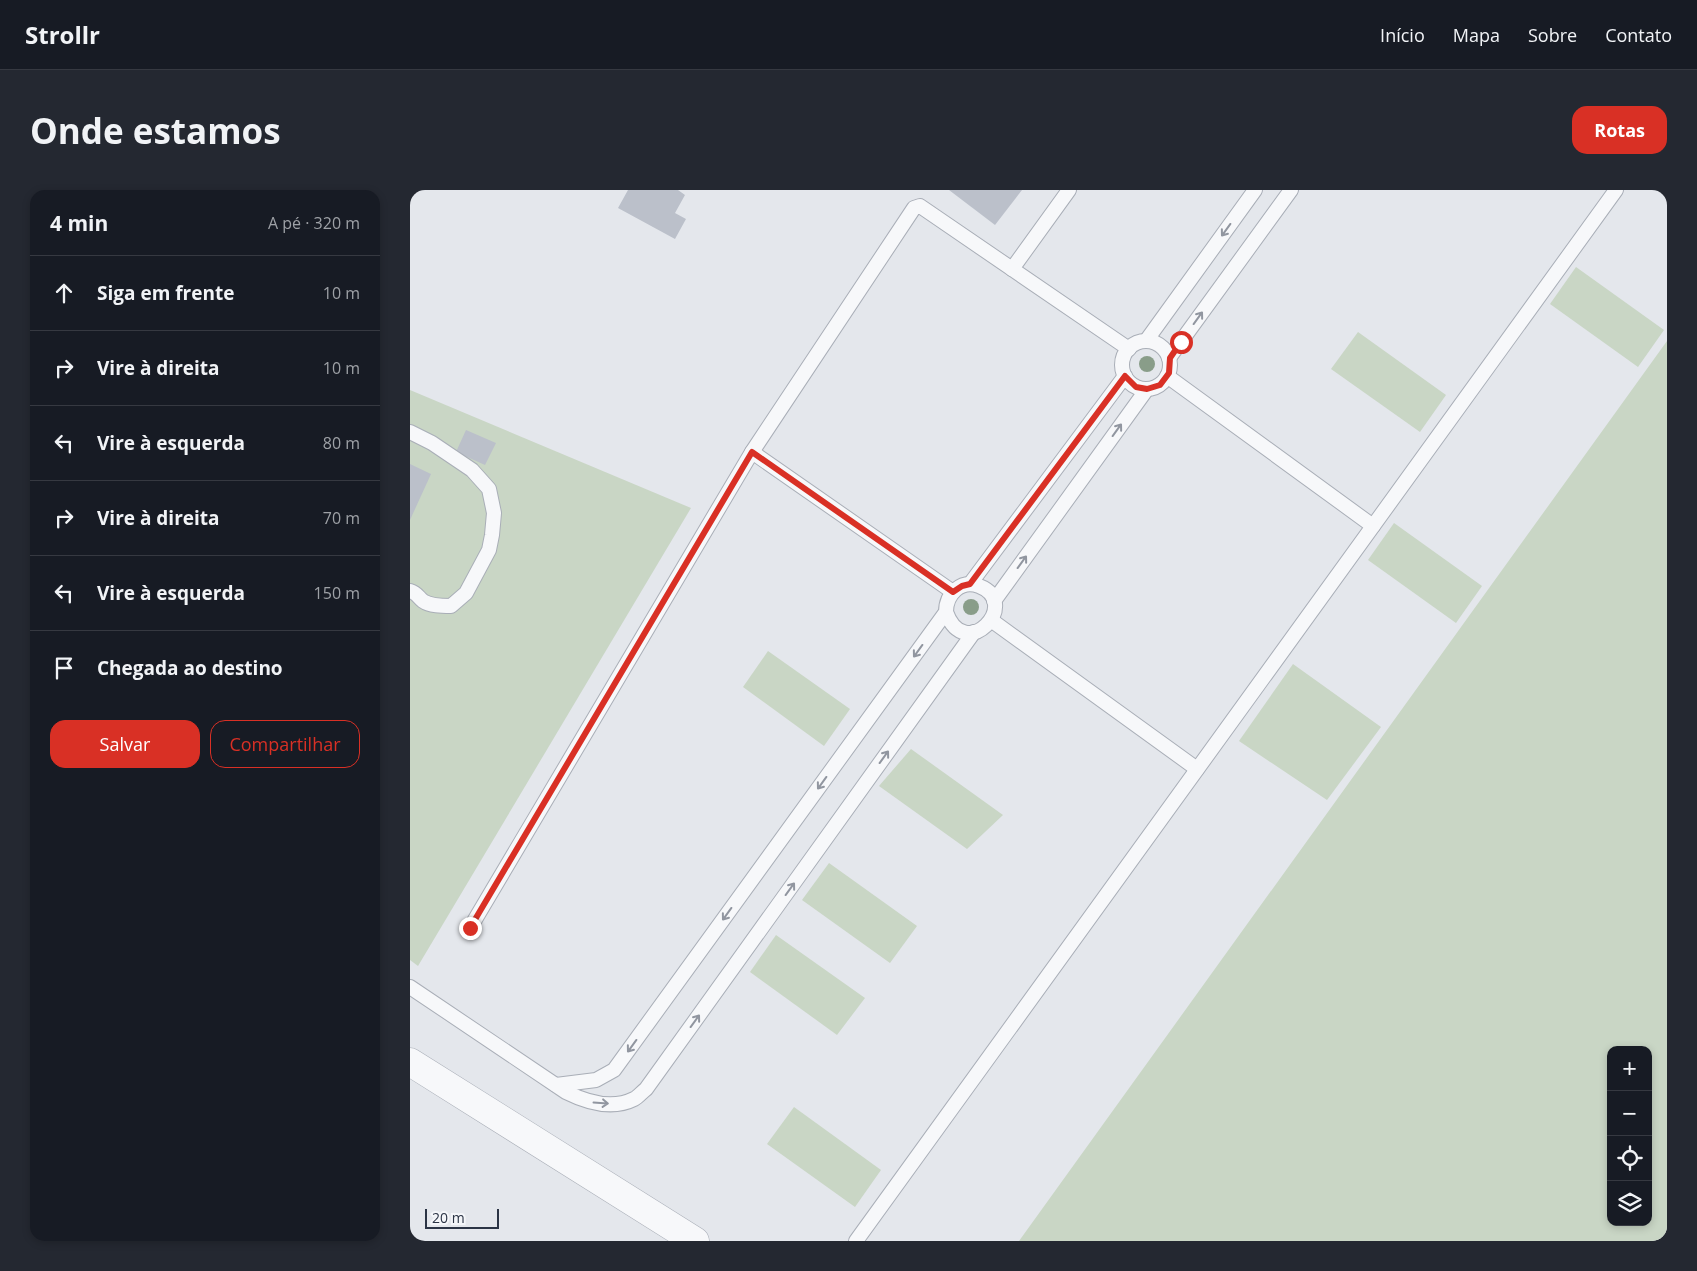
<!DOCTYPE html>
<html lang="pt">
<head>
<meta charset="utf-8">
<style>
  body { margin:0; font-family:"Open Sans",sans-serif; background:#242831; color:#f1f3f6 }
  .controls { position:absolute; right:15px; bottom:15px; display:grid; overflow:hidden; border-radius:10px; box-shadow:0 2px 8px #0003 }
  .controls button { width:45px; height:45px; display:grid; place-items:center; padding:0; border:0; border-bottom:1px solid #363941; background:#171b24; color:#f1f3f6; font:25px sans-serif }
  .scale { position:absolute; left:15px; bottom:12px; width:74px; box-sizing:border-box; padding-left:5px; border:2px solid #2b3445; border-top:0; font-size:14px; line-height:18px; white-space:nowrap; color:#2b3445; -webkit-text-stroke:4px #f4f6f9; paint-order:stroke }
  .stop { position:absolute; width:15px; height:15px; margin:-11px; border:4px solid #d93025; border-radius:50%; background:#fff }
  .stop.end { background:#d93025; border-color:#fff; box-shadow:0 1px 5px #0008 }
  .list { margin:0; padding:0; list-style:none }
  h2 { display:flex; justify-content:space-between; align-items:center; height:65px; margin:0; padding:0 20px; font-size:21px }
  h2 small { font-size:16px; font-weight:400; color:#9ea1a6 }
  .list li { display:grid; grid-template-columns:32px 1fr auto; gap:15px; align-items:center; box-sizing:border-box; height:75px; padding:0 20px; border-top:1px solid #363941 }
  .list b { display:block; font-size:19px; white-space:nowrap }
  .list em { font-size:16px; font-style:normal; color:#9ea1a6 }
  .actions { display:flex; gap:10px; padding:15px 20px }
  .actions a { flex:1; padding:11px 0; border:1px solid #d93025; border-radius:15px; text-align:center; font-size:18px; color:#d93025 }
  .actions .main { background:#d93025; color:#fff }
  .icon { flex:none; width:28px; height:28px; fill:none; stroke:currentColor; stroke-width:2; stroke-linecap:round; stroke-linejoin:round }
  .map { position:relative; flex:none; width:1257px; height:1051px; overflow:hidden; border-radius:15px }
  header { display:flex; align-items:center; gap:30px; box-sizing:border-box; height:70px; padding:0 25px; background:#171b24; border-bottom:1px solid #363941 }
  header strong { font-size:24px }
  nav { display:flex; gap:28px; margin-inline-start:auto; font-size:18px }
  .intro { display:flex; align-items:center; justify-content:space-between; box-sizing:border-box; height:120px; padding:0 30px }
  h1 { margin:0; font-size:35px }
  .button { padding:12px 22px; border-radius:15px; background:#d93025; color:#fff; font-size:18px; font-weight:700 }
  main { display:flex; gap:30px; padding:0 30px }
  aside { flex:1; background:#171b24; border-radius:15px; box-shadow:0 2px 8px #0003 }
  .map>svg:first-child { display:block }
</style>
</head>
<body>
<header>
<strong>Strollr</strong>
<nav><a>Início</a><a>Mapa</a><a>Sobre</a><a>Contato</a></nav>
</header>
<div class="intro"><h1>Onde estamos</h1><a class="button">Rotas</a></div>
<main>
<aside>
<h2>4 min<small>A pé · 320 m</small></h2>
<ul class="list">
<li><svg class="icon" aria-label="ahead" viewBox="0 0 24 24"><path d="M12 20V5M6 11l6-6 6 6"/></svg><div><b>Siga em frente</b></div><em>10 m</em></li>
<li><svg class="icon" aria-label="right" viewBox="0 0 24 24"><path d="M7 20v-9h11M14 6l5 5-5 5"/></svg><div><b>Vire à direita</b></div><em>10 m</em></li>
<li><svg class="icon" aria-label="left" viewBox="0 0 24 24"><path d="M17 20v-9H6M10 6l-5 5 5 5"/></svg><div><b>Vire à esquerda</b></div><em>80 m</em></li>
<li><svg class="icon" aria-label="right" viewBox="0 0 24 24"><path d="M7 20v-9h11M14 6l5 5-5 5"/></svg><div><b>Vire à direita</b></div><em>70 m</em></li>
<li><svg class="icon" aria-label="left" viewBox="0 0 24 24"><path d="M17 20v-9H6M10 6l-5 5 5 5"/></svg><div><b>Vire à esquerda</b></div><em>150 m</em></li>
<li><svg class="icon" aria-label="arrive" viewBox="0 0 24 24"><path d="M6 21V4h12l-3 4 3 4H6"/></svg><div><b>Chegada ao destino</b></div></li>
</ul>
<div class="actions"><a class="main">Salvar</a><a>Compartilhar</a></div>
</aside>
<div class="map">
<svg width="1257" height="1051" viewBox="0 0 1257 1051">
  <rect width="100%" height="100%" fill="#e4e7ec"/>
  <g fill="#c9d6c5" fill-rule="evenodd">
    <path d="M1166,77L1254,140L1228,177L1140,114Z"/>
    <path d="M948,142L1036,205L1010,242L921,179Z"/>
    <path d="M1257,151V1051H609ZM1201,860H1238V1032H1201Z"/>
    <path d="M0,200L281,318L8,776L0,770Z"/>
    <path d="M984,333L1072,396L1046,433L958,370Z"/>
    <path d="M358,461L440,519L414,556L333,497Z"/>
    <path d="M883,474L971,537L917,610L829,551Z"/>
    <path d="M501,559L593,625L557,659L469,596Z"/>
    <path d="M419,673L507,736L480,773L392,710Z"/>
    <path d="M366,745L455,808L427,845L340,782Z"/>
    <path d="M384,917L471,980L445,1017L357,954Z"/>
  </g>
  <g fill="#bbc0ca">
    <path d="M218,0H268L275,5L265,23L276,29L265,49L208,18Z"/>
    <path d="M539,0H612L585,35Z"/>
    <path d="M56,240L86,253L75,275L46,262Z"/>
    <path d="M0,274L21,284L0,330Z"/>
  </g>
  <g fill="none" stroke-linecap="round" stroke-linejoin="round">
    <g stroke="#a9aeb7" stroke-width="16">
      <g id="lane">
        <path d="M602,79L659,0"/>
        <circle cx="736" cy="175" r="24"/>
        <path d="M736,151L845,0"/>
        <path d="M759,168L881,0"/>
        <path d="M757,186L963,336"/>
        <path d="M0,242L22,253L62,280L79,299L84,323L82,345L79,360L56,403L41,416C32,416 20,416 13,411C8,407 7,403 0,401"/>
        <path d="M342,262L543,402"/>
        <path d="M560,394L715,186"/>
        <path d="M584,411L737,199"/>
        <path d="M581,430L787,579"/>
        <path d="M60,738L342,262L504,18L510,16L719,159"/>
        <path d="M0,797L156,902C176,912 202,920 224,909C228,907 232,902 236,899L564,442"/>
        <path d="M146,895L186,890L204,880L536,422C536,404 551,389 569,396C613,413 555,475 536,422"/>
        <path d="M446,1051L1206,0"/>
      </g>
    </g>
    <g stroke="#a9aeb7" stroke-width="29">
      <path id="street" d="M0,872L285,1051"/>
    </g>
    <use href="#lane" stroke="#f7f8fa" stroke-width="14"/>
    <use href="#street" stroke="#f7f8fa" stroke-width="28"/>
  </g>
  <g fill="#899d89">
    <circle cx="737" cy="174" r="8"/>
    <circle cx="561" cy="417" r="8"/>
  </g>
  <defs><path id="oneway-shaft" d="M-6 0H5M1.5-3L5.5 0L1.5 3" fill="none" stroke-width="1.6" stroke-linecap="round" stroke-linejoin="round" transform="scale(1.25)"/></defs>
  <g stroke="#9196a0">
    <use href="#oneway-shaft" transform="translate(816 40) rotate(126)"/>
    <use href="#oneway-shaft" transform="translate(788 128) rotate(-54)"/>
    <use href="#oneway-shaft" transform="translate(707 240) rotate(-54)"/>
    <use href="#oneway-shaft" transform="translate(612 372) rotate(-54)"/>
    <use href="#oneway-shaft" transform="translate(508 461) rotate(126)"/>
    <use href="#oneway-shaft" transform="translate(474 567) rotate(-54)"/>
    <use href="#oneway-shaft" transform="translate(412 593) rotate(126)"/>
    <use href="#oneway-shaft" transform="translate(380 699) rotate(-54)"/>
    <use href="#oneway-shaft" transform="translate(317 724) rotate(126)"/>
    <use href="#oneway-shaft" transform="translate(285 831) rotate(-54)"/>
    <use href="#oneway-shaft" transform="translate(222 856) rotate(126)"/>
    <use href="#oneway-shaft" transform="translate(191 913) rotate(4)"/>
  </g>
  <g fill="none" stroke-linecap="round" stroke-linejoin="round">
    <path stroke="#d93025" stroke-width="6" d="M60,738L342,262L543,402L552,396L560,394L715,186L726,197L737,199L750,195L759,183L760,168L771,152"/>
  </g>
</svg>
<div class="controls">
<button>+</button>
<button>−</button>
<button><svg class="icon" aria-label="locate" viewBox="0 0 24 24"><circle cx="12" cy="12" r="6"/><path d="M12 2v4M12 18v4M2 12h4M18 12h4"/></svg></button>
<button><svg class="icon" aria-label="layers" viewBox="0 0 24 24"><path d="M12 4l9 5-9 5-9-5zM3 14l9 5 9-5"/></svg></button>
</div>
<div class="scale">20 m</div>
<div class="stop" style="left:771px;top:152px"></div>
<div class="stop end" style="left:60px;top:738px"></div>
</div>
</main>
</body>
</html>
